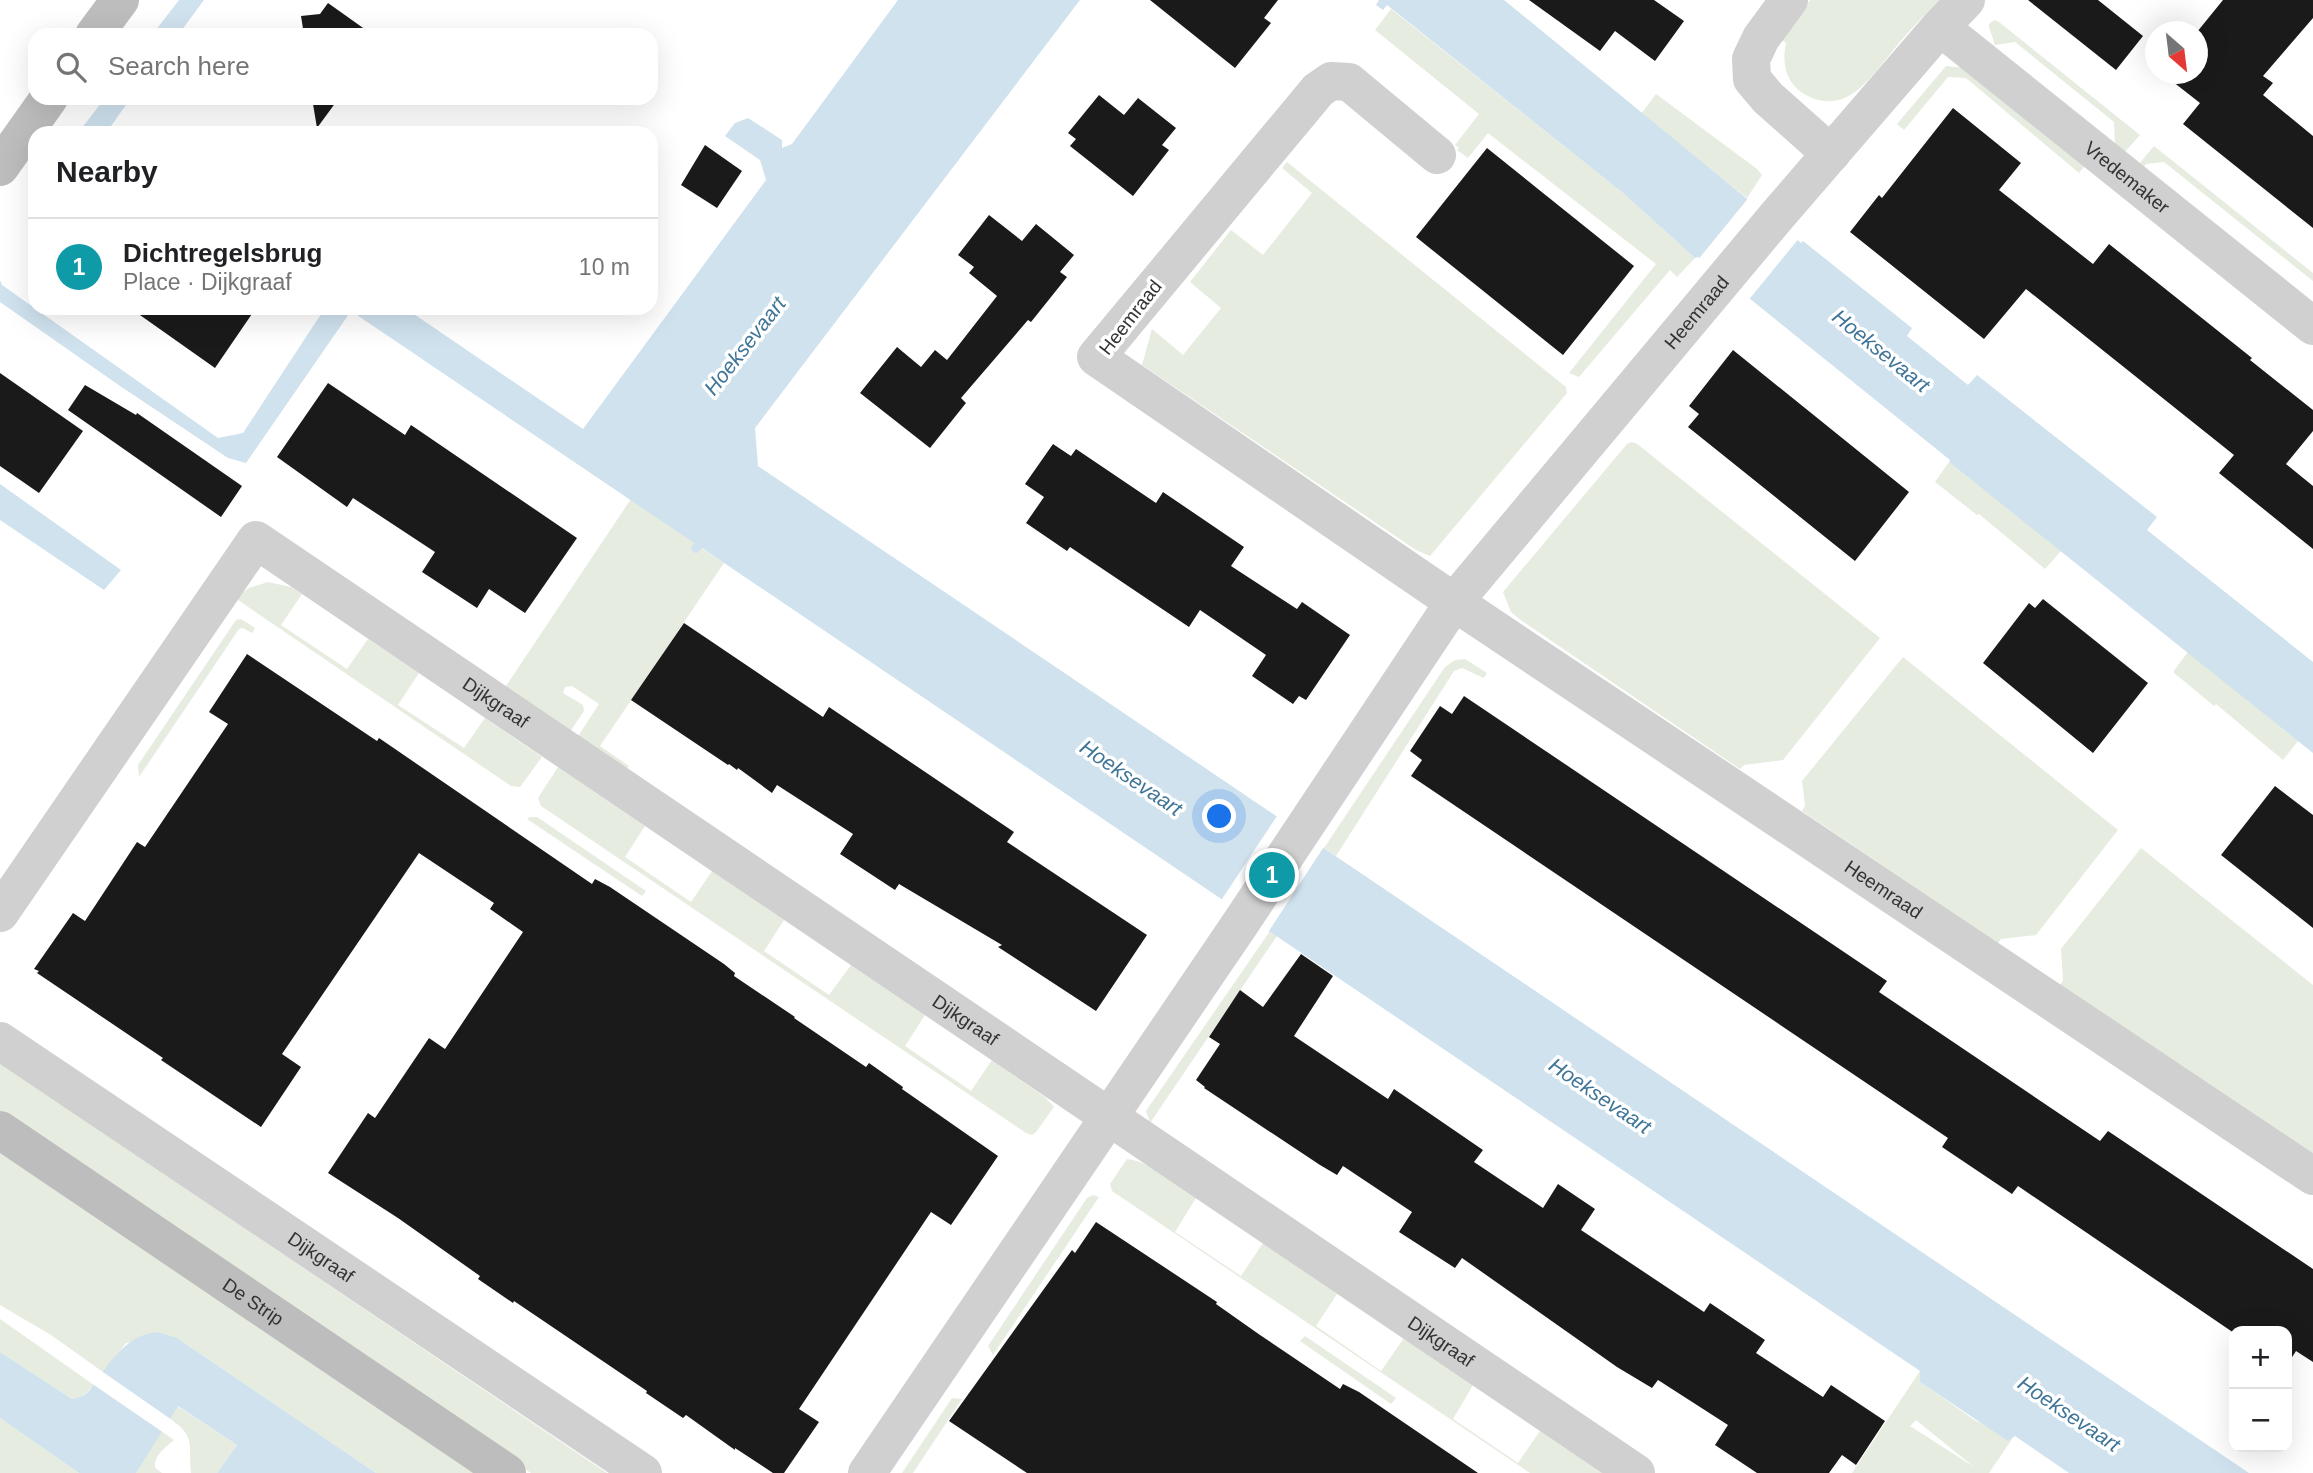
<!DOCTYPE html>
<html lang="en">
<head>
<meta charset="utf-8">
<style>
  body { margin:0; font-family:Helvetica,sans-serif; background:#f2f2f2; color:#202124 }
  .controls { position:absolute; right:21px; bottom:21px; display:grid; overflow:hidden; border-radius:14px; box-shadow:0 7px 28px #0002 }
  .controls button { width:63px; height:63px; display:grid; place-items:center; padding:0; border:0; border-bottom:2px solid #e0e0e0; background:#fff; color:#202124; font:35px sans-serif }
  .compass { position:absolute; left:2145px; top:21px; width:63px; height:63px; border-radius:50%; background:#fff; box-shadow:0 7px 28px #0002; rotate:152deg }
  .you { position:absolute; left:1220px; top:817px; width:24px; height:24px; margin:-18px; border:5px solid #fff; border-radius:50%; background:#1a73e8; box-shadow:0 0 0 10px #1a73e833 }
  .badge { display:grid; place-items:center; width:46px; height:46px; border-radius:50%; background:#ea580c; color:#fff; font-size:23px; font-weight:700 }
  .pin { position:absolute; translate:-50% -50%; border:4px solid #fff; box-shadow:0 2px 7px #0006 }
  .list { margin:0; padding:0; list-style:none }
  h2 { display:flex; justify-content:space-between; align-items:center; height:91px; margin:0; padding:0 28px; font-size:30px }
  h2 small { font-size:23px; font-weight:400; color:#757577 }
  .list li { display:grid; grid-template-columns:46px 1fr auto; gap:21px; align-items:center; box-sizing:border-box; height:98px; padding:0 28px; border-top:2px solid #e0e0e0 }
  .list b { display:block; font-size:26px; white-space:nowrap }
  .list p { margin:0; font-size:23px; white-space:nowrap; color:#757577 }
  .list em { font-size:23px; font-style:normal; color:#757577 }
  .icon { flex:none; width:38px; height:38px; fill:none; stroke:currentColor; stroke-width:2; stroke-linecap:round; stroke-linejoin:round }
  .map { position:relative; flex:none; width:2313px; height:1473px; overflow:hidden }
  .search { position:absolute; background:#fff; box-shadow:0 7px 28px #0002; left:28px; top:28px; width:630px; height:77px; display:flex; align-items:center; gap:18px; box-sizing:border-box; padding:0 24px; border-radius:21px; color:#757577; font-size:26px }
  .panel { position:absolute; background:#fff; box-shadow:0 7px 28px #0002; left:28px; top:126px; width:630px; height:189px; border-radius:21px }
  .map>svg:first-child { display:block }
</style>
</head>
<body>
<div class="map">
<svg width="2313" height="1473" viewBox="0 0 2313 1473">
  <rect width="100%" height="100%" fill="#fff"/>
  <g fill="#e6ecdf" fill-rule="evenodd">
    <path d="M1810,0H1940C1928,12 1916,23 1906,35C1888,54 1867,90 1842,99C1828,104 1812,100 1801,92C1785,80 1782,61 1786,43L1781,39Z"/>
    <path d="M1391,9L1623,193L1695,258L1677,277L1670,270L1579,377L1569,373L1656,264L1488,133L1468,158L1457,150L1459,148L1455,145L1479,114L1375,30Z"/>
    <path d="M1994,20L1999,22L2140,135L2124,153L2115,145L2114,122L2015,42L1995,45L1989,27V24Z"/>
    <path d="M1946,66L1966,68L2088,162L2079,173L1966,78L1948,77L1904,130L1897,124Z"/>
    <path d="M1656,94L1757,169L1762,175L1747,198L1641,114Z"/>
    <path d="M2154,146L2313,273V281L2164,162L2146,164L2143,167L2139,164Z"/>
    <path d="M1287,162L1566,387L1567,393L1430,556L1416,550L1142,365L1152,329L1183,355L1221,308L1190,282L1231,230L1263,255L1312,193L1282,168Z"/>
    <path d="M1631,442L1636,443L1880,638L1783,760L1744,765L1740,769L1522,621L1511,612L1503,592L1627,444Z"/>
    <path d="M1949,462L2061,551L2045,569L1979,514L1977,515L1935,482Z"/>
    <path d="M631,499L694,543L690,549L696,554L701,548L724,563L600,746L629,766L623,774L575,741L599,704L572,686L565,687L563,693L583,705L584,711L567,736L502,692Z"/>
    <path d="M268,582L291,587L302,594L281,625L347,669L368,639L419,673L398,705L464,748L485,718L542,757L520,787L511,786L235,598L249,588Z"/>
    <path d="M241,619L255,628L252,633L243,628L239,629L139,777L138,765L236,620Z"/>
    <path d="M2188,652L2298,741L2283,760L2216,704L2214,706L2173,672Z"/>
    <path d="M1903,657L2118,830L2036,935L2001,939L1998,943L1802,811L1805,806L1802,781Z"/>
    <path d="M1465,659L1487,673L1484,678L1462,668L1454,671L1336,856L1324,848L1445,667L1455,660Z"/>
    <path d="M558,767L645,826L625,857L691,902L712,871L784,920L764,951L829,995L851,965L925,1015L905,1046L971,1091L992,1060L1045,1097L1054,1107L1036,1132L1032,1135L1026,1133L541,806L538,798Z"/>
    <path d="M530,817H537L646,891L642,896L527,819Z"/>
    <path d="M2141,848L2313,985V1156L2060,985L2063,980L2061,949Z"/>
    <path d="M1270,931L1277,936L1150,1123L1146,1111Z"/>
    <path d="M0,1063L607,1473H531L0,1114Z"/>
    <path d="M0,1146L484,1473H376L177,1338L126,1343L103,1372L51,1335L0,1305Z"/>
    <path d="M1127,1159C1153,1162 1176,1184 1196,1198L1175,1232L1241,1276L1263,1243L1337,1294L1316,1326L1381,1371L1404,1338L1473,1385L1453,1419L1518,1463L1540,1431L1603,1473H1530L1112,1191L1110,1184Z"/>
    <path d="M1093,1195L1099,1197L993,1355L988,1346L1087,1198Z"/>
    <path d="M0,1319L94,1385L83,1396L72,1399L0,1352Z"/>
    <path d="M1305,1336L1396,1398L1391,1404L1300,1341Z"/>
    <path d="M1920,1371V1382L1976,1421L2014,1436L1989,1473H1852ZM1916,1420L1974,1467L1910,1426Z"/>
    <path d="M952,1398L962,1399L913,1473H902Z"/>
    <path d="M177,1406L237,1445L217,1473H191C188,1444 197,1437 169,1418Z"/>
    <path d="M0,1418L79,1473H0Z"/>
    <path d="M161,1431L174,1440C165,1448 154,1455 155,1468L162,1473H136Z"/>
  </g>
  <g fill="#cfe2ee">
    <path d="M179,0H204L178,35H152Z"/>
    <path d="M898,0H1080L755,428L758,466L2249,1473H2069L2015,1436L2008,1441L1920,1382V1371L702,548L696,554L690,549L694,543L351,311L246,463L228,458L120,386L0,302V280L2,285L218,438L243,433L325,308H405L583,429L766,180L760,160L725,136L735,123L748,118L782,140V148L792,144Z"/>
    <path d="M1379,0H1504L1801,243L1803,241L1912,328L1907,336L1968,385L1977,375L2157,517L2147,530L2313,662V753L1949,462L1950,460L1698,257L1695,258L1623,193L1387,5L1383,10L1376,5Z"/>
    <path d="M105,98H131L106,133H78Z"/>
    <path d="M0,484L121,570L104,590L0,520Z"/>
    <path d="M157,1332L177,1338L376,1473H217L237,1445L178,1406L136,1473H79L0,1418V1352L72,1399L83,1396L89,1391C107,1367 124,1335 157,1332Z"/>
  </g>
  <g fill="#fff">
    <path d="M1750,196L1800,237L1747,302L1697,261Z"/>
    <path d="M1279,813L1325,845L1267,934L1220,902Z"/>
    <path d="M100,1370L172,1420L164,1433L91,1383Z"/>
  </g>
  <g fill="#1a1a1a">
    <path d="M1150,0H1278L1264,18L1271,23L1235,68Z"/>
    <path d="M1529,0H1654L1684,21L1655,61L1615,31L1600,51Z"/>
    <path d="M2028,0H2098L2143,36L2116,70Z"/>
    <path d="M2223,0H2313V18L2263,76L2273,83L2263,95L2313,136V228L2183,124L2200,103L2163,74H2197V32Z"/>
    <path d="M328,3L373,35H304L301,16L320,14Z"/>
    <path d="M1099,95L1124,115L1138,98L1176,128L1162,145L1169,150L1133,196L1070,146L1076,139L1068,133Z"/>
    <path d="M312,98H339L317,128Z"/>
    <path d="M1953,108L2021,163L1999,190L2093,264L2109,244L2252,358L2250,360L2313,410V431L2286,464L2313,486V549L2219,473L2234,455L2026,289L1984,339L1850,232L1879,195L1882,198Z"/>
    <path d="M705,145L742,171L717,208L681,185Z"/>
    <path d="M1487,148L1634,266L1563,355L1416,237Z"/>
    <path d="M989,215L1022,241L1036,224L1074,255L1060,272L1067,277L1031,322L1028,320L961,398L966,403L930,448L860,393L897,347L921,367L935,350L947,360L997,296L969,273L974,267L958,255Z"/>
    <path d="M130,308H256L215,368Z"/>
    <path d="M1733,350L1909,492L1855,561L1688,427L1699,414L1689,406Z"/>
    <path d="M0,373L83,431L39,493L0,466Z"/>
    <path d="M328,383L405,435L411,425L577,538L525,613L489,589L477,608L422,572L435,552L353,498L347,507L277,457Z"/>
    <path d="M85,385L136,415L137,413L242,486L221,517L68,410Z"/>
    <path d="M1053,444L1071,456L1076,449L1156,503L1163,492L1244,547L1231,566L1297,609L1302,602L1350,635L1306,700L1299,696L1293,704L1252,676L1266,655L1200,610L1189,627L1070,547L1067,551L1026,523L1044,497L1025,484Z"/>
    <path d="M2043,599L2148,683L2093,753L1983,663L2029,603L2035,608Z"/>
    <path d="M684,623L823,717L829,707L1014,832L1007,842L1147,935L1096,1011L998,947L1002,945L899,884L895,890L840,854L853,834L777,785L772,793L738,768L737,770L729,764L728,765L631,700Z"/>
    <path d="M247,654L377,741L379,738L592,884L595,879L610,887L724,964L735,973L734,976L795,1017L794,1018L866,1067L869,1063L903,1087L902,1089L998,1156L951,1225L931,1212L799,1409L819,1422L784,1473H773L735,1448V1450L686,1415L683,1418L646,1393L647,1391L514,1301L513,1303L478,1279L480,1276L398,1218L328,1173L368,1113L375,1118L429,1038L445,1049L523,932L490,909L494,903L419,853L282,1054L301,1067L261,1127L161,1060L163,1058L37,973L39,971L34,969L73,913L85,921L137,842L145,847L228,724L209,712Z"/>
    <path d="M1464,696L1887,981L1879,992L2100,1141L2108,1131L2313,1269V1362L2296,1351L2287,1365V1331L2234,1333L2018,1186L2012,1194L1942,1147L1948,1138L1411,776L1422,760L1410,751L1440,706L1452,714Z"/>
    <path d="M2275,786L2313,815V928L2221,855Z"/>
    <path d="M1301,954L1333,976L1294,1036L1388,1099L1394,1089L1483,1150L1474,1162L1543,1208L1558,1184L1595,1209L1581,1230L1704,1312L1710,1303L1765,1340L1756,1353L1823,1397L1831,1385L1885,1421L1856,1465L1842,1455L1829,1473H1757L1715,1445L1728,1425L1658,1380L1652,1388L1617,1367L1462,1258L1455,1268L1399,1232L1412,1212L1343,1166L1337,1175L1320,1165L1204,1088L1205,1087L1196,1080L1220,1044L1209,1037L1240,990L1263,1007Z"/>
    <path d="M1096,1222L1217,1302L1216,1304L1260,1335L1340,1389L1343,1384L1359,1392L1478,1473H1027L949,1421L1072,1250L1075,1253Z"/>
  </g>
  <g fill="none" stroke-linecap="round" stroke-linejoin="round">
    <g stroke="#d0d0d0" stroke-width="38">
      <path d="M1789,0L1761,38L1751,59L1752,79L1768,98L1831,154"/>
      <path id="s1" d="M1940,27L2313,326"/>
      <path id="s2" d="M1437,155L1349,82L1331,81L1318,90L1273,144L1096,357L1454,602L2313,1176"/>
      <path id="s3" d="M0,913L256,540L1636,1473"/>
      <path id="s4" d="M0,1041L643,1473"/>
      <path id="s5" d="M867,1473L1240,924L1454,602L1776,217L1940,27L1966,0"/>
    </g>
    <g stroke="#bdbdbd" stroke-width="38">
      <path d="M94,35L120,0"/>
      <path d="M0,167L49,98"/>
      <path id="s6" d="M0,1130L507,1473"/>
    </g>
  </g>
  <g text-anchor="middle" stroke-width="7" stroke-linejoin="round" paint-order="stroke">
    <g font-size="19" fill="#333" stroke="#fff">
      <text dy="7" stroke="none"><textPath href="#s1" startOffset="240">Vredemaker</textPath></text>
      <text dy="7" stroke="none"><textPath href="#s5" startOffset="1428">Heemraad</textPath></text>
      <text transform="translate(1130 317) rotate(-52)" y="7">Heemraad</text>
      <text dy="7" stroke="none"><textPath href="#s3" startOffset="742">Dijkgraaf</textPath></text>
      <text dy="7" stroke="none"><textPath href="#s2" startOffset="1446">Heemraad</textPath></text>
      <text dy="7" stroke="none"><textPath href="#s3" startOffset="1309">Dijkgraaf</textPath></text>
      <text dy="7" stroke="none"><textPath href="#s4" startOffset="387">Dijkgraaf</textPath></text>
      <text dy="7" stroke="none"><textPath href="#s6" startOffset="306">De Strip</textPath></text>
      <text dy="7" stroke="none"><textPath href="#s3" startOffset="1883">Dijkgraaf</textPath></text>
    </g>
    <g font-size="21" font-style="italic" fill="#3f7597" stroke="#fff">
      <text transform="translate(745 346) rotate(-52)" y="7">Hoeksevaart</text>
      <text transform="translate(1881 351) rotate(39)" y="7">Hoeksevaart</text>
      <text transform="translate(1131 778) rotate(34)" y="7">Hoeksevaart</text>
      <text transform="translate(1600 1096) rotate(34)" y="7">Hoeksevaart</text>
      <text transform="translate(2069 1414) rotate(34)" y="7">Hoeksevaart</text>
    </g>
  </g>
</svg>
<div class="controls">
<button>+</button>
<button>−</button>
</div>
<svg class="compass" viewBox="-18 -18 36 36"><path d="M0-13l5 13h-10z" fill="#e53935"/><path d="M0 13l5-13h-10z" fill="#757577"/></svg>
<div class="you"></div>
<div class="pin badge" style="left:1272px;top:875px;background:#0f9aa8">1</div>
<div class="search"><svg class="icon" aria-label="search" viewBox="0 0 24 24"><circle cx="10" cy="10" r="6"/><path d="M15 15l6 6"/></svg>Search here</div>
<section class="panel">
<h2>Nearby<small></small></h2>
<ul class="list">
<li><span class="badge" style="background:#0f9aa8">1</span><div><b>Dichtregelsbrug</b><p>Place · Dijkgraaf</p></div><em>10 m</em></li>
</ul>
</section>
</div>
</body>
</html>
